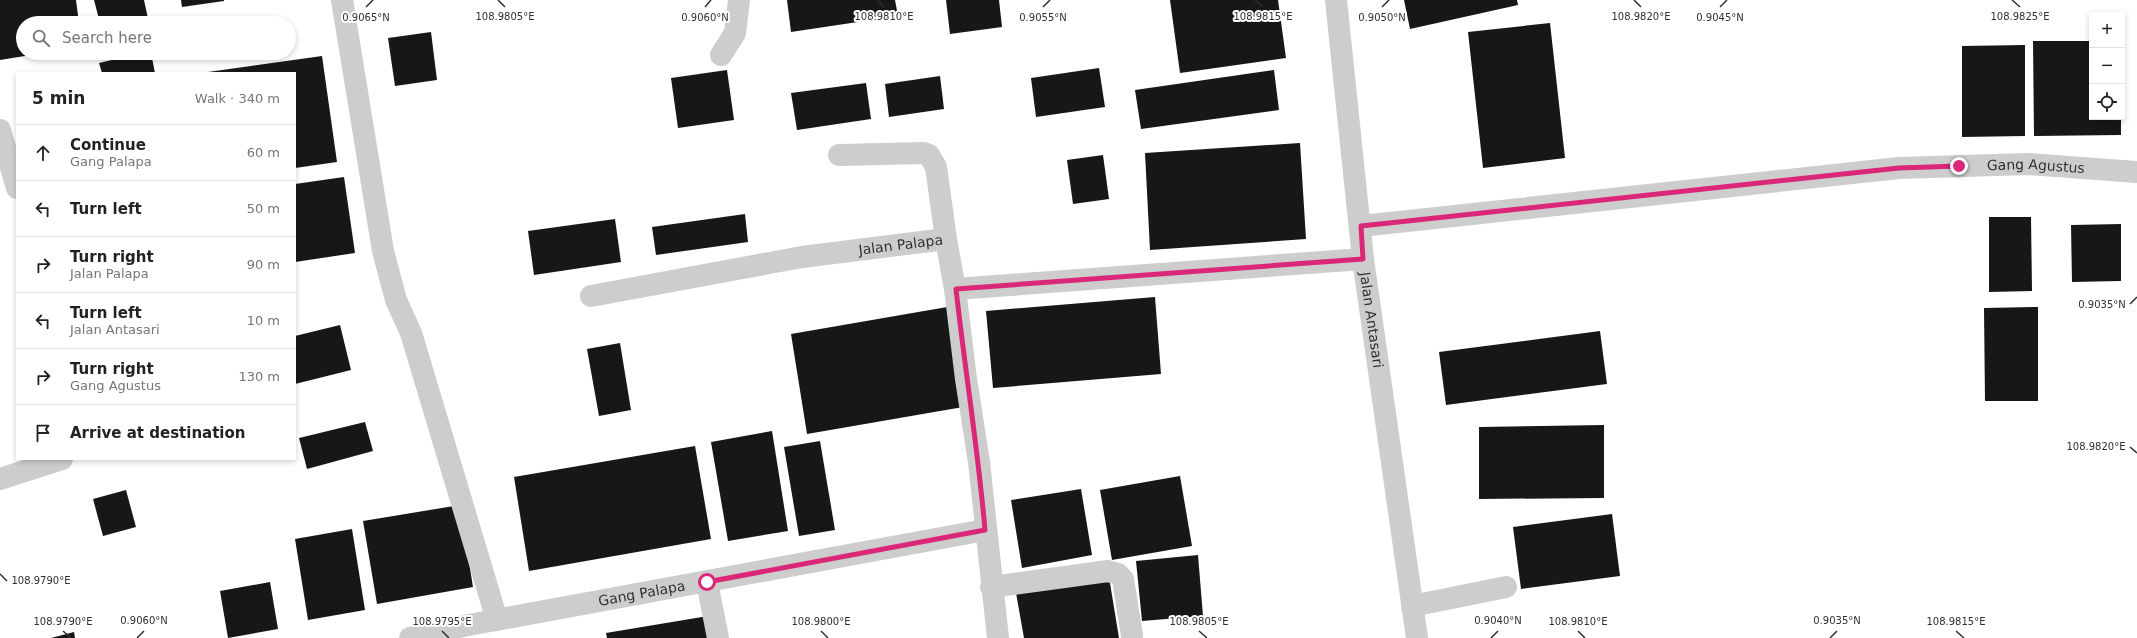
<!DOCTYPE html>
<html lang="en">
<head>
<meta charset="utf-8">
<style>
  body { margin:0; font-family:"DejaVu Sans",sans-serif; background:#f2f2f2; color:#222 }
  .controls { position:absolute; right:12px; top:12px; display:grid; overflow:hidden; border-radius:0px; box-shadow:0 2px 6px #0003 }
  .controls button { width:36px; height:36px; display:grid; place-items:center; padding:0; border:0; border-bottom:1px solid #e0e0e0; background:#fff; color:#222; font:20px sans-serif }
  .stop { position:absolute; width:12px; height:12px; margin:-9px; border:3px solid #db2777; border-radius:50%; background:#fff }
  .stop.end { background:#db2777; border-color:#fff; box-shadow:0 1px 4px #0008 }
  .list { margin:0; padding:0; list-style:none }
  h2 { display:flex; justify-content:space-between; align-items:center; height:52px; margin:0; padding:0 16px; font-size:17px }
  h2 small { font-size:13px; font-weight:400; color:#767676 }
  .list li { display:grid; grid-template-columns:26px 1fr auto; gap:12px; align-items:center; box-sizing:border-box; height:56px; padding:0 16px; border-top:1px solid #e0e0e0 }
  .list b { display:block; font-size:15px; white-space:nowrap }
  .list p { margin:0; font-size:13px; white-space:nowrap; color:#767676 }
  .list em { font-size:13px; font-style:normal; color:#767676 }
  .icon { flex:none; width:22px; height:22px; fill:none; stroke:currentColor; stroke-width:2; stroke-linecap:round; stroke-linejoin:round }
  .map { position:relative; flex:none; width:2137px; height:638px; overflow:hidden }
  .search { position:absolute; background:#fff; box-shadow:0 2px 6px #0003; left:16px; top:16px; width:280px; height:44px; display:flex; align-items:center; gap:10px; box-sizing:border-box; padding:0 14px; border-radius:22px; color:#767676; font-size:15px }
  .panel { position:absolute; background:#fff; box-shadow:0 2px 6px #0003; left:16px; top:72px; width:280px; height:388px; border-radius:0px }
  .map>svg:first-child { display:block }
</style>
</head>
<body>
<div class="map">
<svg width="2137" height="638" viewBox="0 0 2137 638">
  <rect width="100%" height="100%" fill="#fff"/>
  <g fill="#171717">
    <path d="M0,0H76L79,23H23V53L37,54L0,60Z"/>
    <path d="M94,0H144L149,23H100Z"/>
    <path d="M181,0H224V1L182,7Z"/>
    <path d="M787,0H895L898,16L791,32Z"/>
    <path d="M946,0H999L1002,27L950,34Z"/>
    <path d="M1170,0H1278L1286,58L1180,73Z"/>
    <path d="M1404,0H1517L1518,5L1410,29Z"/>
    <path d="M1550,23L1565,158L1483,168L1468,32Z"/>
    <path d="M431,32L437,80L395,86L388,38Z"/>
    <path d="M2033,41H2092V117H2121V135L2034,136Z"/>
    <path d="M2025,45V136L1962,137V46Z"/>
    <path d="M141,53H151L155,73H102L99,63Z"/>
    <path d="M322,56L337,162L295,168V73L208,72Z"/>
    <path d="M1099,68L1105,107L1036,117L1031,78Z"/>
    <path d="M727,70L734,120L678,128L671,78Z"/>
    <path d="M1274,70L1279,110L1141,129L1135,90Z"/>
    <path d="M940,76L944,109L889,117L885,84Z"/>
    <path d="M866,83L871,119L797,130L791,93Z"/>
    <path d="M1300,143L1306,239L1150,250L1145,153Z"/>
    <path d="M1103,155L1109,199L1073,204L1067,160Z"/>
    <path d="M344,177L355,253L295,262V184Z"/>
    <path d="M745,214L748,242L656,255L652,227Z"/>
    <path d="M1989,217H2031L2032,291L1989,292Z"/>
    <path d="M615,219L621,262L534,275L528,231Z"/>
    <path d="M2121,224V281L2072,282L2071,225Z"/>
    <path d="M1155,297L1161,374L993,388L986,311Z"/>
    <path d="M953,306L969,406L807,434L791,334Z"/>
    <path d="M2038,307V401H1985L1984,308Z"/>
    <path d="M340,325L351,370L295,384V336Z"/>
    <path d="M1600,331L1607,384L1446,405L1439,352Z"/>
    <path d="M620,343L631,410L599,416L587,349Z"/>
    <path d="M365,422L373,451L307,469L299,438Z"/>
    <path d="M1604,425V498L1479,499V427Z"/>
    <path d="M772,431L788,531L728,541L711,442Z"/>
    <path d="M820,441L835,530L799,536L784,447Z"/>
    <path d="M695,446L711,539L529,571L514,477Z"/>
    <path d="M1180,476L1192,546L1112,560L1100,490Z"/>
    <path d="M1081,489L1092,555L1022,568L1011,500Z"/>
    <path d="M126,490L136,527L103,536L93,499Z"/>
    <path d="M460,505L473,587L377,604L363,521Z"/>
    <path d="M1612,514L1620,576L1521,589L1513,527Z"/>
    <path d="M352,529L365,610L308,620L295,539Z"/>
    <path d="M1198,555L1203,616L1142,621L1136,561Z"/>
    <path d="M1109,577L1119,638H1024L1016,593Z"/>
    <path d="M270,582L278,629L228,638L220,591Z"/>
    <path d="M708,616L712,638H607L606,633Z"/>
    <path d="M74,632L75,638H51Z"/>
  </g>
  <g fill="none" stroke-linecap="round" stroke-linejoin="round">
    <g stroke="#cdcdcd" stroke-width="22">
      <path d="M342,0L383,251L396,300L411,333L497,620"/>
      <path id="s1" d="M1336,0L1363,259L1417,638"/>
      <path d="M721,55L735,33L739,0"/>
      <path d="M0,130L17,188"/>
      <path d="M839,155L924,153L929,155L936,167L946,239"/>
      <path id="s2" d="M1361,226L1899,168L2028,164L2137,172"/>
      <path d="M955,289L966,379L979,462L998,638"/>
      <path id="s3" d="M591,296L802,257L946,239L955,289L1363,259"/>
      <path d="M0,479L62,459"/>
      <path d="M707,582L718,638"/>
      <path d="M991,587L1108,571L1118,574L1123,579L1132,636"/>
      <path d="M1412,606L1506,587"/>
      <path id="s4" d="M410,638L463,626L985,530"/>
    </g>
  </g>
  <g fill="none" stroke-linecap="round" stroke-linejoin="round">
    <path stroke="#db2777" stroke-width="5" d="M707,582L985,530C978,449 965,370 956,289L1363,259L1361,226L1899,168L1959,166"/>
  </g>
  <path fill="none" stroke="#303030" stroke-width="1.5" d="M498,0L505,7M877,0L884,7M1255,0L1263,7M1634,0L1641,7M2012,0L2020,7M366,7L373,0M705,7L711,0M1043,7L1050,0M1382,7L1389,0M1720,7L1727,0M2130,304L2137,297M2130,447L2137,453M0,574L7,581M63,631L71,638M442,631L449,638M821,631L828,638M1199,631L1207,638M1578,631L1585,638M1956,631L1964,638M137,638L144,631M1491,638L1498,631M1830,638L1837,631"/>
  <g text-anchor="middle" stroke-width="4" stroke-linejoin="round" paint-order="stroke">
    <g font-size="14" fill="#303030" stroke="#fff">
      <text dy="5" stroke="none"><textPath href="#s2" startOffset="678">Gang Agustus</textPath></text>
      <text dy="5" stroke="none"><textPath href="#s3" startOffset="314">Jalan Palapa</textPath></text>
      <text dy="5" stroke="none"><textPath href="#s1" startOffset="322">Jalan Antasari</textPath></text>
      <text dy="5" stroke="none"><textPath href="#s4" startOffset="236">Gang Palapa</textPath></text>
    </g>
  </g>
  <g font-size="10" text-anchor="middle" fill="#303030" stroke="#fff" stroke-width="4" stroke-linejoin="round" paint-order="stroke">
    <text x="505" y="20">108.9805°E</text>
    <text x="884" y="20">108.9810°E</text>
    <text x="1263" y="20">108.9815°E</text>
    <text x="1641" y="20">108.9820°E</text>
    <text x="2020" y="20">108.9825°E</text>
    <text x="366" y="21">0.9065°N</text>
    <text x="705" y="21">0.9060°N</text>
    <text x="1043" y="21">0.9055°N</text>
    <text x="1382" y="21">0.9050°N</text>
    <text x="1720" y="21">0.9045°N</text>
    <text x="2102" y="308">0.9035°N</text>
    <text x="2096" y="450">108.9820°E</text>
    <text x="41" y="584">108.9790°E</text>
    <text x="144" y="624">0.9060°N</text>
    <text x="1498" y="624">0.9040°N</text>
    <text x="1837" y="624">0.9035°N</text>
    <text x="63" y="625">108.9790°E</text>
    <text x="442" y="625">108.9795°E</text>
    <text x="821" y="625">108.9800°E</text>
    <text x="1199" y="625">108.9805°E</text>
    <text x="1578" y="625">108.9810°E</text>
    <text x="1956" y="625">108.9815°E</text>
  </g>
</svg>
<div class="controls">
<button>+</button>
<button>−</button>
<button><svg class="icon" aria-label="locate" viewBox="0 0 24 24"><circle cx="12" cy="12" r="6"/><path d="M12 2v4M12 18v4M2 12h4M18 12h4"/></svg></button>
</div>
<div class="stop" style="left:707px;top:582px"></div>
<div class="stop end" style="left:1959px;top:166px"></div>
<div class="search"><svg class="icon" aria-label="search" viewBox="0 0 24 24"><circle cx="10" cy="10" r="6"/><path d="M15 15l6 6"/></svg>Search here</div>
<section class="panel">
<h2>5 min<small>Walk · 340 m</small></h2>
<ul class="list">
<li><svg class="icon" aria-label="ahead" viewBox="0 0 24 24"><path d="M12 20V5M6 11l6-6 6 6"/></svg><div><b>Continue</b><p>Gang Palapa</p></div><em>60 m</em></li>
<li><svg class="icon" aria-label="left" viewBox="0 0 24 24"><path d="M17 20v-9H6M10 6l-5 5 5 5"/></svg><div><b>Turn left</b></div><em>50 m</em></li>
<li><svg class="icon" aria-label="right" viewBox="0 0 24 24"><path d="M7 20v-9h11M14 6l5 5-5 5"/></svg><div><b>Turn right</b><p>Jalan Palapa</p></div><em>90 m</em></li>
<li><svg class="icon" aria-label="left" viewBox="0 0 24 24"><path d="M17 20v-9H6M10 6l-5 5 5 5"/></svg><div><b>Turn left</b><p>Jalan Antasari</p></div><em>10 m</em></li>
<li><svg class="icon" aria-label="right" viewBox="0 0 24 24"><path d="M7 20v-9h11M14 6l5 5-5 5"/></svg><div><b>Turn right</b><p>Gang Agustus</p></div><em>130 m</em></li>
<li><svg class="icon" aria-label="arrive" viewBox="0 0 24 24"><path d="M6 21V4h12l-3 4 3 4H6"/></svg><div><b>Arrive at destination</b></div></li>
</ul>
</section>
</div>
</body>
</html>
